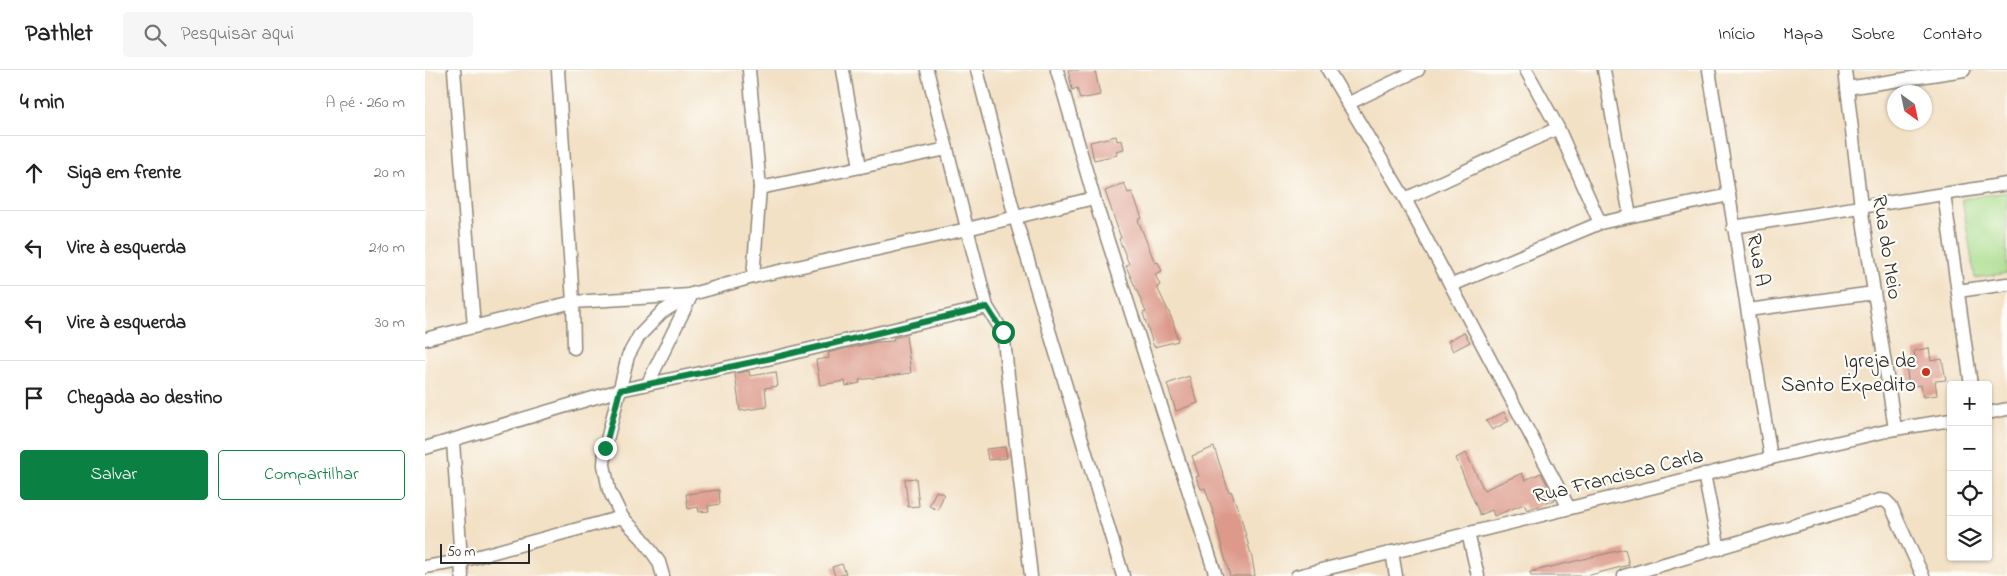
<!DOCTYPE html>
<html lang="pt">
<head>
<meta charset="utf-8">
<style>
  body { margin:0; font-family:"Indie Flower",sans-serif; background:#f6f6f6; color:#222 }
  .controls { position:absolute; right:15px; bottom:15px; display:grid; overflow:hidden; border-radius:5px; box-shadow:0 1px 4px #0004 }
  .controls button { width:45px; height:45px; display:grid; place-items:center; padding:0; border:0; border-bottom:1px solid #e0e0e0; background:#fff; color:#222; font:25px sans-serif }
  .compass { position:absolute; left:1462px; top:15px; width:45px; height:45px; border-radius:50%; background:#fff; box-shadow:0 1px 4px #0004; rotate:147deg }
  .scale { position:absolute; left:15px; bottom:12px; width:90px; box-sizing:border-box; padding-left:5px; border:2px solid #2b2b2b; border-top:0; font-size:14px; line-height:18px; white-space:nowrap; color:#2b2b2b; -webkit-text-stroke:4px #fdfcf7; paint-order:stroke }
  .stop { position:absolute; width:15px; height:15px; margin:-11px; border:4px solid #0b8043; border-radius:50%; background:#fff }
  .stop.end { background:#0b8043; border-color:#fff; box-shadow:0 1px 5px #0008 }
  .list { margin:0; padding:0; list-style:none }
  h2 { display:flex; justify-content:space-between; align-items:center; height:65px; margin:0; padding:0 20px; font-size:21px }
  h2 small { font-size:16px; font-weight:400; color:#767676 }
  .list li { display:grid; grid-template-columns:32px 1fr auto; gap:15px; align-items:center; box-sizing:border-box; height:75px; padding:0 20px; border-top:1px solid #e0e0e0 }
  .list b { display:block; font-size:19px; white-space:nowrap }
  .list em { font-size:16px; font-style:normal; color:#767676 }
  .actions { display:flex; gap:10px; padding:15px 20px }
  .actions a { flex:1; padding:11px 0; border:1px solid #0b8043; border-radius:5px; text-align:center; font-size:18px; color:#0b8043 }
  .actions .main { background:#0b8043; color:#fff }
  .icon { flex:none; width:28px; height:28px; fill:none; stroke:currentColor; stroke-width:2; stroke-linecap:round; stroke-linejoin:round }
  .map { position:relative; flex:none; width:1582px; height:506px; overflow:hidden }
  header { display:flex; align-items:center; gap:30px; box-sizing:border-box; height:70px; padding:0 25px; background:#fff; border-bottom:1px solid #e0e0e0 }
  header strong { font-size:24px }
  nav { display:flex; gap:28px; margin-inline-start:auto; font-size:18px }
  .search { width:350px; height:45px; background:#f6f6f6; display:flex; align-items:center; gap:12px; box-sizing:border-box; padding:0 18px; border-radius:5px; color:#767676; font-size:19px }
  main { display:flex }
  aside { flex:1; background:#fff }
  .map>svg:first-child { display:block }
</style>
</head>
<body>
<header>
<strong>Pathlet</strong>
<div class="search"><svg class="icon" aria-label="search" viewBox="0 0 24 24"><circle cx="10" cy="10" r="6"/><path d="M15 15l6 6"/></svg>Pesquisar aqui</div>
<nav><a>Início</a><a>Mapa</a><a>Sobre</a><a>Contato</a></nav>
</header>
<main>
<aside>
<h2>4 min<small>A pé · 260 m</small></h2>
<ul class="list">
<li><svg class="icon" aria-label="ahead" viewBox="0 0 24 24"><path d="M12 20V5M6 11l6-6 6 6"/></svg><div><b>Siga em frente</b></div><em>20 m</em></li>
<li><svg class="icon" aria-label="left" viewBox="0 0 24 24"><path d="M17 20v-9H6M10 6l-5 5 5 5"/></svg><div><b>Vire à esquerda</b></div><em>210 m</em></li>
<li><svg class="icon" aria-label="left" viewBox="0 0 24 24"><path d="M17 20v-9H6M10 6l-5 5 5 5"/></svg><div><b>Vire à esquerda</b></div><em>30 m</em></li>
<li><svg class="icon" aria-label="arrive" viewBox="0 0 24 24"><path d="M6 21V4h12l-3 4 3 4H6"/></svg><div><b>Chegada ao destino</b></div></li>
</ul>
<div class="actions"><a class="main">Salvar</a><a>Compartilhar</a></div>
</aside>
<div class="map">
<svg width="1582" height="506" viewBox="0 0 1582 506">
  <rect width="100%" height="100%" fill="#fdfcf7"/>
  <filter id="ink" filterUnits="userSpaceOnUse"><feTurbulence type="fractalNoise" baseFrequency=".02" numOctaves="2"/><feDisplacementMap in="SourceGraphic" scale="10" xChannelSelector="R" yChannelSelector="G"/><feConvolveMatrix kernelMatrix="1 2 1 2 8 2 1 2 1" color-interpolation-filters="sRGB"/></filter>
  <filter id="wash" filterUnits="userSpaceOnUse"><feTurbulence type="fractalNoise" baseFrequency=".0096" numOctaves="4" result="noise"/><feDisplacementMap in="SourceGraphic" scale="20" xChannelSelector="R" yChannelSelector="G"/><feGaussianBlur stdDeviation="1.12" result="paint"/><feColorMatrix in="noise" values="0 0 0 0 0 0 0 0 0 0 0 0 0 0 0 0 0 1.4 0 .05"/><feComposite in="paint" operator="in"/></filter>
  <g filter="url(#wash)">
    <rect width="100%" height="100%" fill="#f3e1c6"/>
    <path fill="#a9dc8b" stroke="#6a845b" d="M1582,122V203L1550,208L1537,129Z"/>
    <g id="blocks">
      <g fill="#dd9a8b">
        <path d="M643,0H670L675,25L655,29L652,18L647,20Z"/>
        <path d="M691,66L692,71L697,70L699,79L691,81L692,85L669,90L665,72Z"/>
        <path d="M699,113L703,123L707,122L717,148L713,150L730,193L733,192L737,201L730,204L735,215L732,217L748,251L753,271L729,277L718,243L721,242L701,196L704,194L694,169L696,168L680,121Z"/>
        <path d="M1039,262L1045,272L1028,281L1023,271Z"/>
        <path d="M481,265L486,303L434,310L435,313L421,316L420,311L395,315L391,290L404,288L403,283L451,272L469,271L468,268Z"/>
        <path d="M1504,278L1506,291L1517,289L1521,310L1510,311L1512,325L1498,327L1496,315L1484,317L1481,294L1491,293L1489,281Z"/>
        <path d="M324,301L325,306L351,302L353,316L340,318L342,337L315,341L310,304Z"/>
        <path d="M764,306L773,333L751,341L742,314Z"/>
        <path d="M1079,342L1084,351L1067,360L1061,351Z"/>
        <path d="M580,377L582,388L563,390L561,379Z"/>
        <path d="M789,377L804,422L806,421L815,444L827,488L830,506H805L790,452L791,451L780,418L776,419L771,407L774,406L767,386Z"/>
        <path d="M1041,383L1059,420L1097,403L1100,410L1116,403L1130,430L1102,440L1099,434L1069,446L1067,440L1055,445L1031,388Z"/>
        <path d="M491,408L494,436L483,437L480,409Z"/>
        <path d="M294,420L295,434L283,436L284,441L274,442L273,437L263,439L261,424Z"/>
        <path d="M511,421L519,424L513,440L504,436Z"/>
        <path d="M1200,479L1204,495L1161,506H1106L1105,502Z"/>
        <path d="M417,494L421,504L410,506L407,497Z"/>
      </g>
    </g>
  </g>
  <g filter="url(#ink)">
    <use href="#blocks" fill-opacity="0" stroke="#8f8678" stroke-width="1"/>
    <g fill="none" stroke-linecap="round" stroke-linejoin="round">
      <g stroke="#8f8678" stroke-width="15">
        <g id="minor">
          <path d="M29,0L49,257"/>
          <path d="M133,0L148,232L149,278"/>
          <path d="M324,0L335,118L328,207"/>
          <path d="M418,0L435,97"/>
          <path d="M502,0L562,237L578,262L606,506"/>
          <path d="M552,0L590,147L698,506"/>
          <path d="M632,0L669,128L791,506"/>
          <path d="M903,0L980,129L1144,438"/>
          <path d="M1101,0L1133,58L1175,153"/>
          <path d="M1179,0L1205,146"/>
          <path d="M1284,0L1346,388"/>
          <path d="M1420,0L1436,137L1470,359"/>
          <path d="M1422,18L1539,0"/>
          <path d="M922,34L993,0"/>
          <path d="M335,118L522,79"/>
          <path d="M1519,124L1546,315"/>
          <path d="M980,129L1133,58"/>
          <path d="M1308,157L1582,114"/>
          <path d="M1027,215L1175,153L1304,125"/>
          <path d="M1533,221L1582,214"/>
          <path d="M1323,240L1449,223"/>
          <path d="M0,269L148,232L265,225"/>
          <path d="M223,313L267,224"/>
          <path d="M1563,343L1582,339"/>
          <path d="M28,371L37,506"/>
          <path d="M0,378L195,320L347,288L562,237"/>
          <path d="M1279,404L1294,479"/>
          <path d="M1043,463L1053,506"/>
          <path d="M967,482L971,506"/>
          <path d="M0,497L36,491L197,447"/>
          <path d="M238,506L234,492L217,468L197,447L184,420L179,395L180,378L203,286L214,266L237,242L267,224L328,207L542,159L669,128"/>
          <path d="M872,506L1346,388L1470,359L1526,350"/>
          <path d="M1199,506L1455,430L1461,431L1466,436L1498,506"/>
        </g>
      </g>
      <use href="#minor" stroke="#fff" stroke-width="12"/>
    </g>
  </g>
  <g fill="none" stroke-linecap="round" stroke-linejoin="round" filter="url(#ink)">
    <path stroke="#0b8043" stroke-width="6" d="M180,378L195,320L347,288L562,237L578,262"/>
  </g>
  <circle fill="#c8321e" stroke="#fdfcf7" stroke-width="2" cx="1501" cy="302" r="5"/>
  <g text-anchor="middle" stroke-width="4.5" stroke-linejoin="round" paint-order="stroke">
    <g font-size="21" fill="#2b2b2b" stroke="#fdfcf7">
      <text transform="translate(1463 177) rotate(81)" y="7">Rua do Meio</text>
      <text transform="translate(1334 190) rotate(80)" y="7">Rua A</text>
      <text transform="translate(1193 405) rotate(-14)" y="7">Rua Francisca Carla</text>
    </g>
    <g font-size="21" fill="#2b2b2b" stroke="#fdfcf7" text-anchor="end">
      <text x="1491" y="297">Igreja de<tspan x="1491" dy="24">Santo Expedito</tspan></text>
    </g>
  </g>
</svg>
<div class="controls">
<button>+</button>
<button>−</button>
<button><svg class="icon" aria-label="locate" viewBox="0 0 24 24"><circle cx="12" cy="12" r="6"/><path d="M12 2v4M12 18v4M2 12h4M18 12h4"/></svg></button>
<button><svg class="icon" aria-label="layers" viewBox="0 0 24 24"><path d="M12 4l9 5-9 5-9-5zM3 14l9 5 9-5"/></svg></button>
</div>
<svg class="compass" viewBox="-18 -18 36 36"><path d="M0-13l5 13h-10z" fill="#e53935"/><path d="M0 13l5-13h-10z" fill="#767676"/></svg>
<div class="scale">50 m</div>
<div class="stop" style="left:578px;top:262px"></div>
<div class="stop end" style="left:180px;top:378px"></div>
</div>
</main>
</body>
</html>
